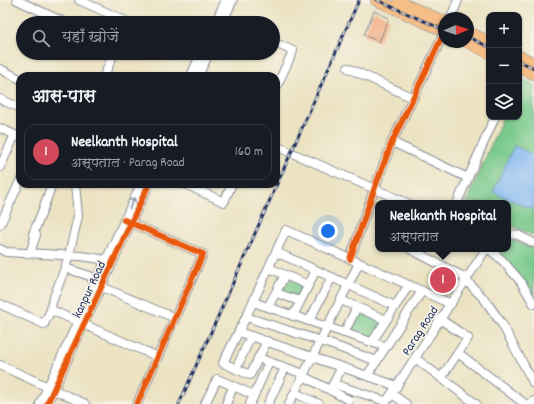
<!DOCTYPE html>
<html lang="hi">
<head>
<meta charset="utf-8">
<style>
  body { margin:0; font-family:Dekko,"Playpen Sans Deva",sans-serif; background:#242831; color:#f1f3f6 }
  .controls { position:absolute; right:12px; top:12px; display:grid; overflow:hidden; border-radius:8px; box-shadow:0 1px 3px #0004 }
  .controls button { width:36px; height:36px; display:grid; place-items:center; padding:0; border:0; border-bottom:1px solid #363941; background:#171b24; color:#f1f3f6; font:20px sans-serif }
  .compass { position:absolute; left:438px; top:12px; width:36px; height:36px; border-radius:50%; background:#171b24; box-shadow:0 1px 3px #0004; rotate:88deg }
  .you { position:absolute; left:328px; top:231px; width:14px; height:14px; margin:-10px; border:3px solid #fff; border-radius:50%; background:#1a73e8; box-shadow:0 0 0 6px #1a73e833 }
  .badge { display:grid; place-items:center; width:26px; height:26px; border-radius:50%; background:#d1495b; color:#fff; font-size:13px; font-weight:700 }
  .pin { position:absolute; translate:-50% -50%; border:2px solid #fff; box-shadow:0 1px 4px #0006 }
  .popup { position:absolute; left:375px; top:200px; width:136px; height:52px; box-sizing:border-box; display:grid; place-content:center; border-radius:8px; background:#171b24; filter:drop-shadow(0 1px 3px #0005); font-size:13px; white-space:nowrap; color:#9ea1a6 }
  .popup b { font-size:15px; color:#f1f3f6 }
  .popup::after { content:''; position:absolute; left:50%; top:100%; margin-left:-8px; border:8px solid transparent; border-top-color:#171b24 }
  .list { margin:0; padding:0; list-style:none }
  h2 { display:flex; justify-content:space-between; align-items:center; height:52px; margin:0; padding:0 16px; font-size:17px }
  h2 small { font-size:13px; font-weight:400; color:#9ea1a6 }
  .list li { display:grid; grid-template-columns:26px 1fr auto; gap:12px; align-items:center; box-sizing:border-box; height:56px; margin:0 8px 8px; padding:0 8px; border:1px solid #363941; border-radius:12px }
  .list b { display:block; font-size:15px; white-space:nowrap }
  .list p { margin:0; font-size:13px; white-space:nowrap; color:#9ea1a6 }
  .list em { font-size:13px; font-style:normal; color:#9ea1a6 }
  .icon { flex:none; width:22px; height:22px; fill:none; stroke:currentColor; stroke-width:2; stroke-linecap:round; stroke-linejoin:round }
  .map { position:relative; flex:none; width:534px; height:404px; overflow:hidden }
  .search { position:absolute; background:#171b24; box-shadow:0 1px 3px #0004; left:16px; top:16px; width:264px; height:44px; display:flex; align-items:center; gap:10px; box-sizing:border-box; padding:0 14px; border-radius:22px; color:#9ea1a6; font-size:15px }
  .panel { position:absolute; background:#171b24; box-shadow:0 1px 3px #0004; left:16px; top:72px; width:264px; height:116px; border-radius:12px }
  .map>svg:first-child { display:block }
</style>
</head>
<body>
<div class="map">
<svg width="534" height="404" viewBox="0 0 534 404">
  <rect width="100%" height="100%" fill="#f7f3e8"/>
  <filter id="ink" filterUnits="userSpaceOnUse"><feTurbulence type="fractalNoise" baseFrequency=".025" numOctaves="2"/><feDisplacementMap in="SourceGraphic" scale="8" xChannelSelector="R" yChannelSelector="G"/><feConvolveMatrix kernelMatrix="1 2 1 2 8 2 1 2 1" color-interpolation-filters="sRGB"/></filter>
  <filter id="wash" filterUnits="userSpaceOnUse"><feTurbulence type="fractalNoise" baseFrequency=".012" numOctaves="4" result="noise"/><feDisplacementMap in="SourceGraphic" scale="16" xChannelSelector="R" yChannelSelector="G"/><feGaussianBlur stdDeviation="0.9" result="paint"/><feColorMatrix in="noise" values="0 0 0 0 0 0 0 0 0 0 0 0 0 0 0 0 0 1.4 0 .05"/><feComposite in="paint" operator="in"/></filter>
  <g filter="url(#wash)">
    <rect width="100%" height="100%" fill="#ece3c3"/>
    <g fill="#78c98b" stroke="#4a7c74">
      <path d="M520,78L534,84V236L508,224V203H466L503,117H519V81Z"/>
      <path d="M508,238L534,249V298L494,249H508Z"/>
      <path d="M285,277L305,286L299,298L279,292Z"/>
      <path d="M358,310L383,321L371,340L347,332Z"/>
    </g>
    <path fill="#85b9f3" stroke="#5074a8" d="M514,146L534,155V210L493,192Z"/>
    <g id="blocks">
      <g fill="#f2b088">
        <path d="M374,11L389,18L379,42L364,35Z"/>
        <path d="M442,271L451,276L443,291L434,285Z"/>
      </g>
    </g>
  </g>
  <g filter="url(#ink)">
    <use href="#blocks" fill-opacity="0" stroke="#848990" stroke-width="1"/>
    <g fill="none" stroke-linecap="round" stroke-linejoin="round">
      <g stroke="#848990" stroke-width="10">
        <g id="minor">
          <path d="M17,0L66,23"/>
          <path d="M79,0L130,23"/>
          <path d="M451,18L458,0"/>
          <path d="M224,19L232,23"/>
          <path d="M215,23L226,0"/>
          <path d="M222,23L233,0"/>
          <path d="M273,42L293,51L276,88"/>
          <path d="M348,68L413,98"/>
          <path d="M0,69L20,79"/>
          <path d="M104,76L114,53"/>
          <path d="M191,76L201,53"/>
          <path d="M198,76L209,53"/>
          <path d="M0,99L20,108"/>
          <path d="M0,128L19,137"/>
          <path d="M392,142L468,178"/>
          <path d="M276,146L407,203"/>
          <path d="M0,167L15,135"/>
          <path d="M185,184L224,202L232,184"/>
          <path d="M457,203L495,117"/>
          <path d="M124,220L203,254L137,404"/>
          <path d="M0,225L20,181"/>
          <path d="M508,234L518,235L534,243"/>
          <path d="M0,249L6,252L80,256L95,258L106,260"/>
          <path d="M410,249L462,276L485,300L502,324L534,384"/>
          <path d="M489,249L502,260L521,282L534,304"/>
          <path d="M276,252L395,306"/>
          <path d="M30,253L36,235L33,234L42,212L52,184"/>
          <path d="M350,259L375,187L392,142L444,33"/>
          <path d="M65,268L90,276L95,284L175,318"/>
          <path d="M269,268L308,285"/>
          <path d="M276,293L300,301"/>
          <path d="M341,300L386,320"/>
          <path d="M253,302L386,347"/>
          <path d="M0,304L44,324L51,310L158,357"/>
          <path d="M268,307L285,275"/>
          <path d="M51,310L52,302L65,268L69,255L78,216L75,184"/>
          <path d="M293,316L316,270"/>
          <path d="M246,317L321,341L377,361"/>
          <path d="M440,319L468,338L441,378"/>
          <path d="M309,321L332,277"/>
          <path d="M239,332L397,386"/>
          <path d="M344,333L357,307"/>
          <path d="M267,341L250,375L223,363L246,317L286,230L451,304"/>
          <path d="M372,342L409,285"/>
          <path d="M458,353L525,404"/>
          <path d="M258,358L304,374"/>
          <path d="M415,358L476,404"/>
          <path d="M0,365L85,404"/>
          <path d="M236,369L251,336"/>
          <path d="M303,376L349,400"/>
          <path d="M367,376L422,291"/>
          <path d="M334,384L382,400"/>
          <path d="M331,388L342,367"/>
          <path d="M295,393L319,404"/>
          <path d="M392,394L406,404"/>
          <path d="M40,404L141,184"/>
          <path d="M47,404L149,184"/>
          <path d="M205,404L217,379L254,395"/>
          <path d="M226,404L233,387"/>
          <path d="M250,404L269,362"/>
          <path d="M268,404L285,368"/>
          <path d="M289,404L359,263"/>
          <path d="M385,404L486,249"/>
          <path d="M529,404L534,401"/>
        </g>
      </g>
      <g stroke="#848990" stroke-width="12">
        <g id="highway">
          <path d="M376,0L444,31"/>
          <path d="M399,2L444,21"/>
          <path d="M468,32L489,42"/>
          <path d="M467,42L489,53"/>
          <path d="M519,56L534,63"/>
          <path d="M519,67L534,74"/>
        </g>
      </g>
      <use href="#minor" stroke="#fff" stroke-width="8"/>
      <use href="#highway" stroke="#f6be87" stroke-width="11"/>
      <g stroke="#1b2f5e" stroke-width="3">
        <g id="rail">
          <path d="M377,0L444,30"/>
          <path d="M468,37L489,47"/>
          <path d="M519,61L534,68"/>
          <path d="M179,404L359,0"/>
        </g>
      </g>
      <use href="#rail" stroke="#f7f3e8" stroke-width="1.5" stroke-dasharray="4.5" stroke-linecap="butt"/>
      <g stroke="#f7f3e8" stroke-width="8">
        <g id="cycleway">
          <path d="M124,220L203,254L137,404"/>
          <path d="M350,259L375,187L392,142L444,33"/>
          <path d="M47,404L149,184"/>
        </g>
      </g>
      <use href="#cycleway" stroke="#e8590c" stroke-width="6"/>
    </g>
    <defs><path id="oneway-shaft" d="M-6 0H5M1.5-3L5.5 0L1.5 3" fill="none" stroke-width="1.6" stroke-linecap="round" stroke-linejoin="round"/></defs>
    <use stroke="#8d97ae" href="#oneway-shaft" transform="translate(132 203) rotate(-65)"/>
  </g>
  <g text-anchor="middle" stroke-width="3.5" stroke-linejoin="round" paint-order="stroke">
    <g font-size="13" fill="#1b2f5e" stroke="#f7f3e8">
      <text transform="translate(88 289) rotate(-65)" y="5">kanpur Road</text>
      <text transform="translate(419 330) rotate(-57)" y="5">Parag Road</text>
    </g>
  </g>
</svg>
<div class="controls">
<button>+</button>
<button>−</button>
<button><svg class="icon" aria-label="layers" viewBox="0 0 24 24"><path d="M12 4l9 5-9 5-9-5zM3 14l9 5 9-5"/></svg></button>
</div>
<svg class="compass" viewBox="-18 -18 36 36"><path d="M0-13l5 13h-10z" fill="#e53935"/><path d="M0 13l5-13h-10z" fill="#9ea1a6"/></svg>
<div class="you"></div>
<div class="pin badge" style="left:443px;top:280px">1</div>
<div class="popup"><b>Neelkanth Hospital</b>अस्पताल</div>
<div class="search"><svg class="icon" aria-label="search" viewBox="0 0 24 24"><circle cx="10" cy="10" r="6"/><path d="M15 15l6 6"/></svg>यहाँ खोजें</div>
<section class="panel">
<h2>आस-पास<small></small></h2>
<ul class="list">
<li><span class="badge">1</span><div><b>Neelkanth Hospital</b><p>अस्पताल · Parag Road</p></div><em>160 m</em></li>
</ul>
</section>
</div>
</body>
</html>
